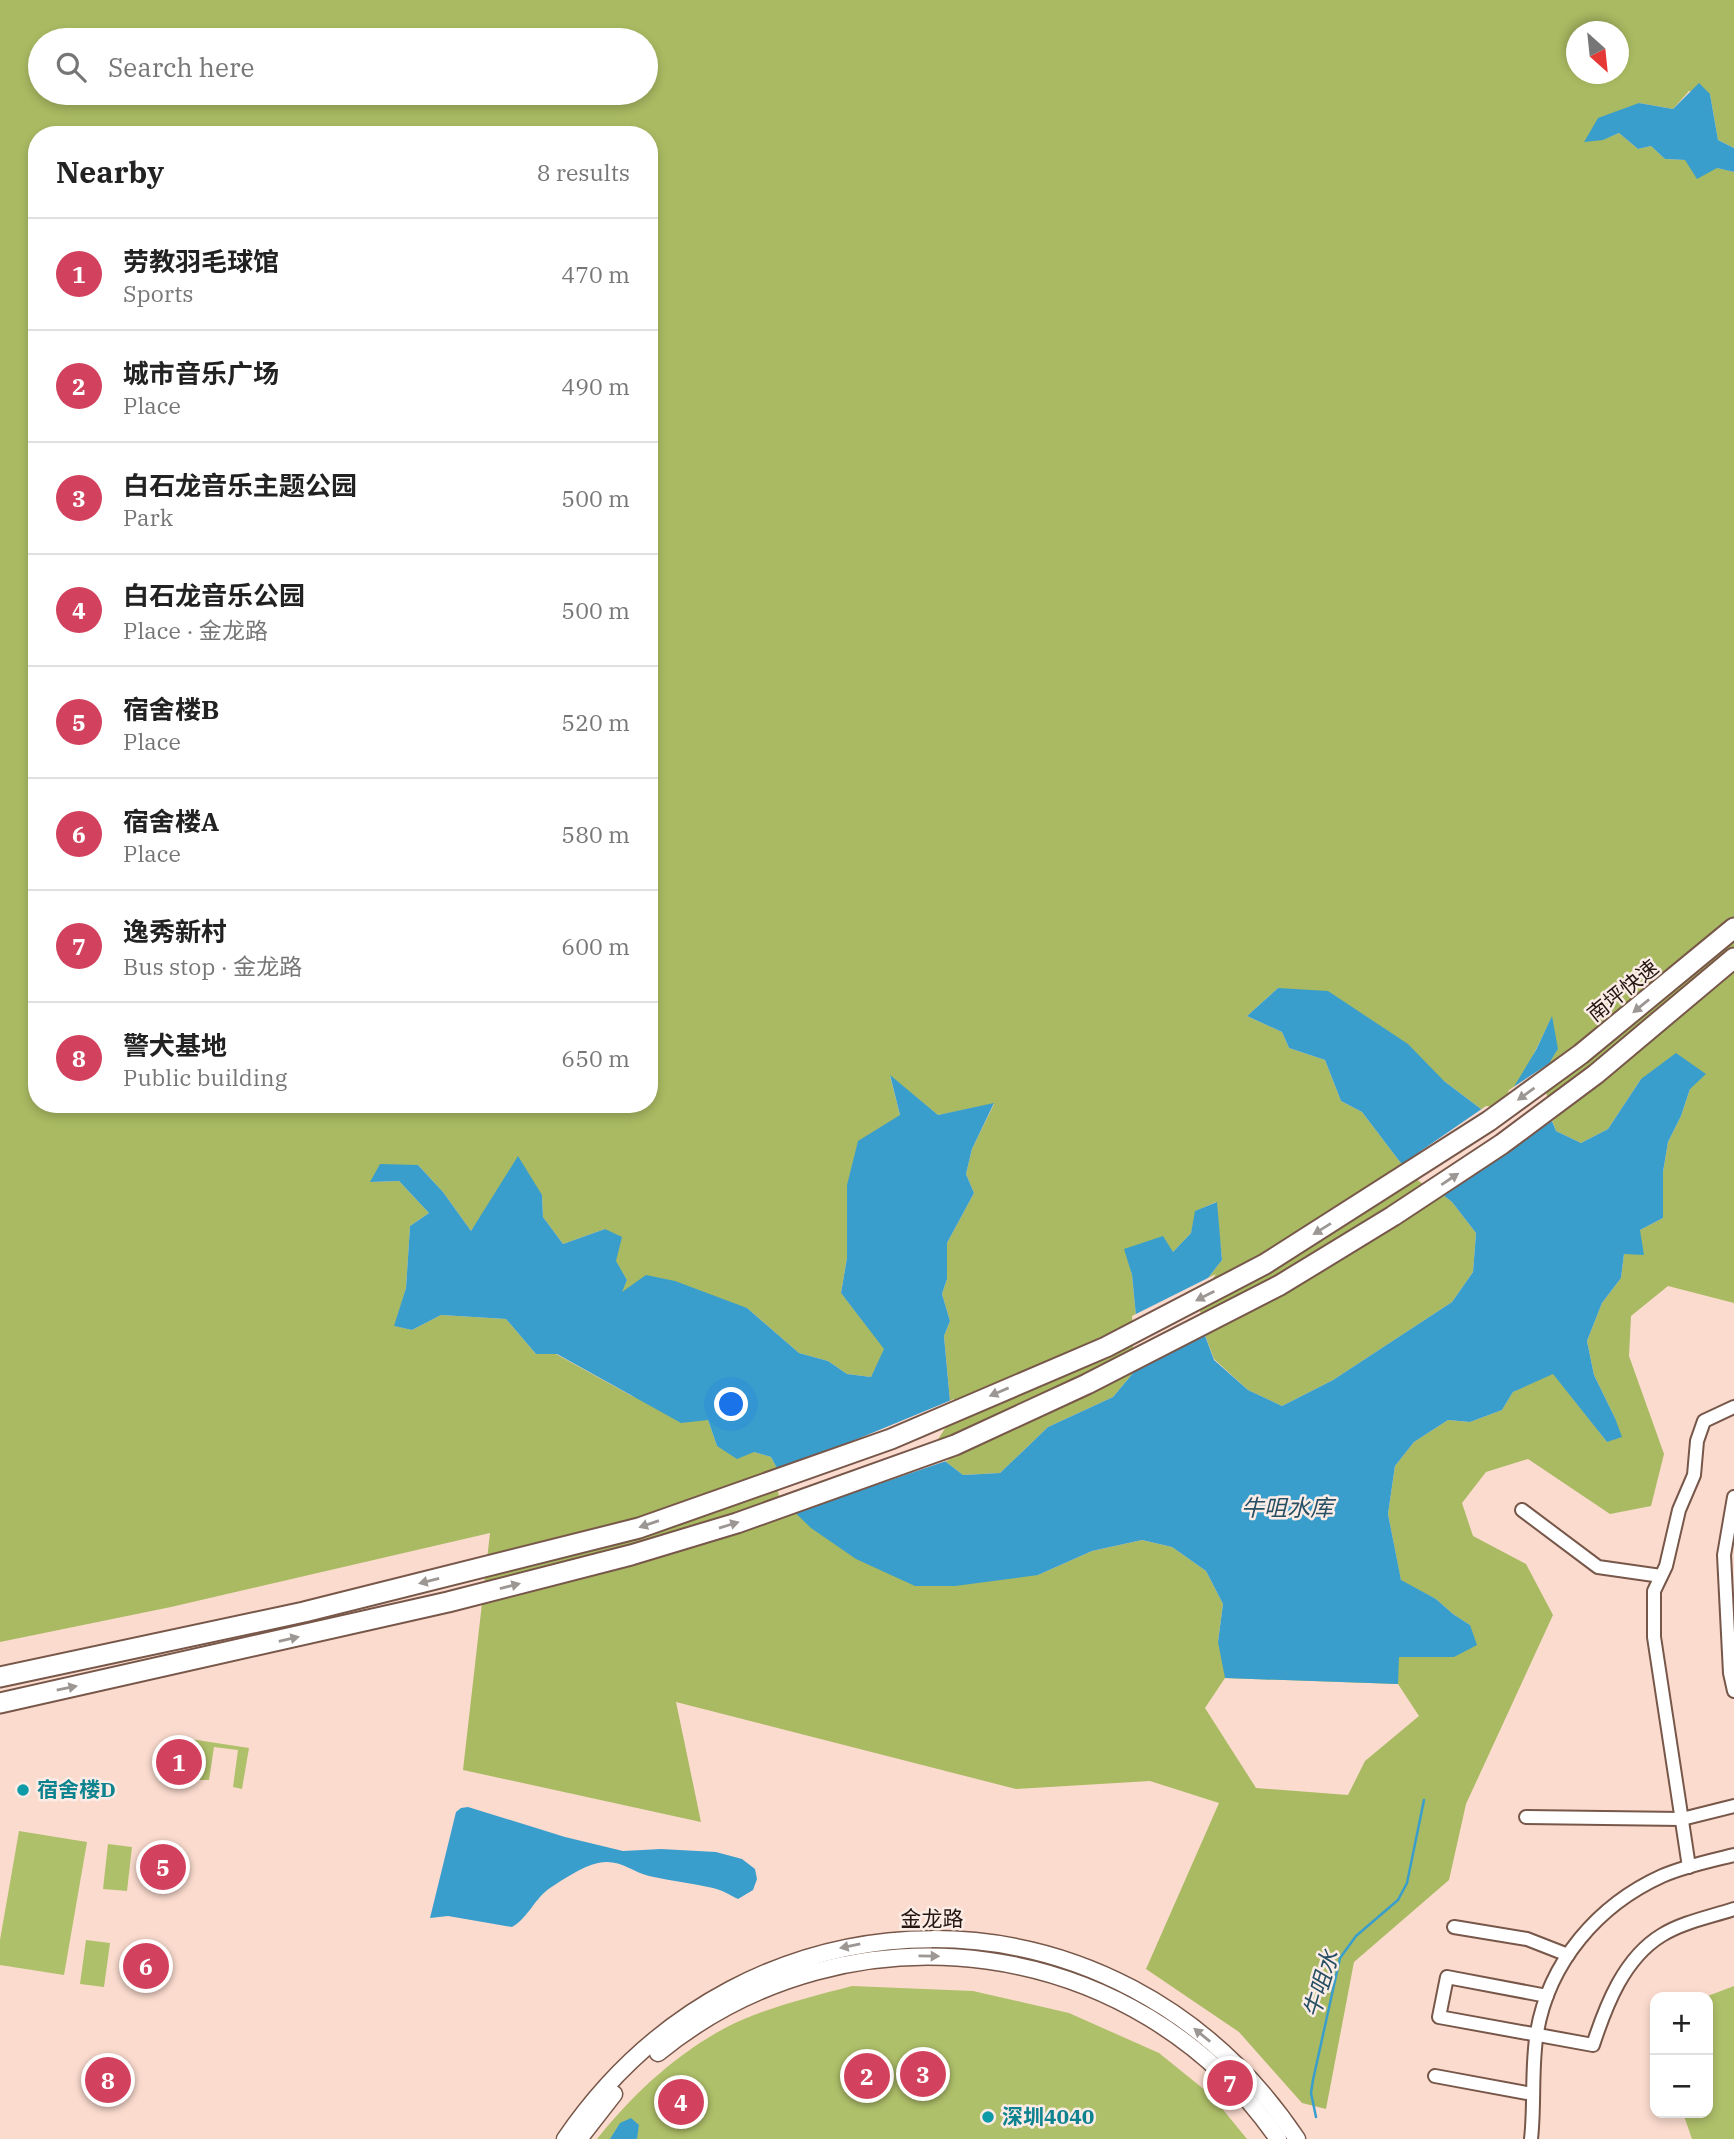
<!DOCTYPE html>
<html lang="en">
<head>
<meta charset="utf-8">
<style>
  body { margin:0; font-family:"IBM Plex Serif","Noto Sans SC",serif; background:#f6f6f6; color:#222 }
  .controls { position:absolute; right:21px; bottom:21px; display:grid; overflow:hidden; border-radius:14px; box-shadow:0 4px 10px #0003 }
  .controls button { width:63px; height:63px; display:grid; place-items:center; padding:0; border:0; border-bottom:2px solid #e0e0e0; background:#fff; color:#222; font:35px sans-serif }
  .compass { position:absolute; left:1566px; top:21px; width:63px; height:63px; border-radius:50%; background:#fff; box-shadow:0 4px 10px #0003; rotate:153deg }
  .you { position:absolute; left:732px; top:1405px; width:24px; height:24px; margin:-18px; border:5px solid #fff; border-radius:50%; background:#1a73e8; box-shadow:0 0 0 10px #1a73e833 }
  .badge { display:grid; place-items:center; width:46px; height:46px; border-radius:50%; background:#d2425e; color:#fff; font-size:23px; font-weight:700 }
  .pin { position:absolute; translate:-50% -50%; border:4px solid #fff; box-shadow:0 2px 7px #0006 }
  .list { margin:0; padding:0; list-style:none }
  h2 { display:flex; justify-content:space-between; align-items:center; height:91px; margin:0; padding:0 28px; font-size:30px }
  h2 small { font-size:23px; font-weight:400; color:#767676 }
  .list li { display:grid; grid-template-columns:46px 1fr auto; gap:21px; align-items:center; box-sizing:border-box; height:112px; padding:0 28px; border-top:2px solid #e0e0e0 }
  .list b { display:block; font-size:26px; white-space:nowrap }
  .list p { margin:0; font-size:23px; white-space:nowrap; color:#767676 }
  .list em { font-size:23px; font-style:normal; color:#767676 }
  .icon { flex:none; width:38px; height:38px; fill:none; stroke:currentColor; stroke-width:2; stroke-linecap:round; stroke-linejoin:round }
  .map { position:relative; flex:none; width:1734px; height:2139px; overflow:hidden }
  .search { position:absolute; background:#fff; box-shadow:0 4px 10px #0003; left:28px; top:28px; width:630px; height:77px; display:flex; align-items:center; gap:18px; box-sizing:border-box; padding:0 24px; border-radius:38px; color:#767676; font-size:26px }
  .panel { position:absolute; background:#fff; box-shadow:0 4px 10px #0003; left:28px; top:126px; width:630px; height:987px; border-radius:28px }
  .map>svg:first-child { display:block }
</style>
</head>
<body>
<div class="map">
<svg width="1734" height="2139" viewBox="0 0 1734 2139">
  <rect width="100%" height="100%" fill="#fbdbce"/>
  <g fill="#afc06a">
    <path d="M177,1737L249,1748L242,1789L233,1787L238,1750L214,1747L209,1780H198L202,1753L187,1750L182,1777L176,1776V1773L171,1772Z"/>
    <path d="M19,1831L87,1842L64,1975L0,1965V1940Z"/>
    <path d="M108,1844L132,1847L127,1891L103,1889Z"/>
    <path d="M86,1940L110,1943L104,1987L80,1984Z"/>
    <path d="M852,1986L973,1991L1069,2013L1159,2053L1211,2095L1247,2139H597C632,2095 675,2055 725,2028C764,2008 810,1997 852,1986Z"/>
    <path d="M1734,1986V2139H1692L1683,2113H1708V1997H1705Z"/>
  </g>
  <path fill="#a9ba62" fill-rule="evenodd" d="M0,0H1734V148L1718,140L1710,94L1689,91L1673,109L1639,103L1602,140L1619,133L1638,149L1651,146L1665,159L1685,160L1734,172V1303L1668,1286L1631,1316L1629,1356L1664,1454L1651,1506L1610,1514L1528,1459L1486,1472L1462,1503L1473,1536L1526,1564L1553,1615L1466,1804L1449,1880L1354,1962L1326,2109L1302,2103L1239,2032L1146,1969L1219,1803L1150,1781L1016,1789L676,1702L701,1822L463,1770L490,1533L171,1607L0,1642ZM1576,32H1618V74H1576ZM40,40H646V93H40ZM37,135H649V1104H37ZM1278,988L1444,1081L1481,1109L1505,1112L1552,1017L1541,1091L1556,1131L1581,1143L1608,1129L1641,1079L1690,1089L1681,1116L1668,1142L1663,1172V1218L1640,1230L1624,1254L1621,1278L1602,1303L1587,1341L1594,1375L1615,1418L1607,1442L1553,1373L1513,1392L1502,1410L1470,1422L1448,1420L1414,1442L1395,1466L1388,1514L1401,1581L1436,1599L1453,1614L1470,1625L1398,1657L1397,1683L1218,1642L1223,1604L1206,1571L1172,1547L1142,1540L1092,1551L1038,1575L779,1472L771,1457L754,1452L717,1446L708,1420L632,1396L556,1354H536L506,1319L441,1315L412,1330L395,1326L406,1288L410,1226L429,1213L399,1181L370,1182L418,1165L443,1192L471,1231L490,1204L542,1195L543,1217L563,1244L605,1229L615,1261L627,1280L621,1293L747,1308L799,1353L828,1361L847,1374L871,1377L885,1349L841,1293L847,1258V1228L900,1115L890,1076L938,1115L994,1104L972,1149L966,1174L974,1193L947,1243V1279L942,1294L950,1321L944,1336L951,1412L928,1448L963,1475L1000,1473L1048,1427L1113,1397L1133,1373L1138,1337L1132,1275L1125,1249L1173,1252L1191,1233L1196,1211L1216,1202L1222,1260L1205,1282L1196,1311L1214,1359L1248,1390L1282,1406L1333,1380L1452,1302L1473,1272L1476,1233L1452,1202L1400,1162L1362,1112L1341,1101L1325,1060L1289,1048L1282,1032L1247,1016ZM1225,1678L1398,1684L1419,1716L1365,1761L1348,1795L1256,1788L1205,1708Z"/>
  <g fill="#3a9ecd">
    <path d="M1699,83L1710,94L1718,140L1734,148V172L1717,168L1697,179L1685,160L1665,159L1651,146L1638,149L1619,133L1603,140L1584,142L1598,118L1639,103L1673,109Z"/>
    <path d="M1278,988L1328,991L1408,1044L1444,1081L1481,1109L1505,1112L1515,1085L1536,1050L1552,1016L1558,1049C1534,1084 1542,1095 1556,1131L1581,1143L1608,1129L1641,1079L1676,1053L1706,1074L1690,1089L1681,1116L1668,1142L1663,1172V1218L1640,1230L1644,1255L1624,1254L1621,1278L1602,1303L1587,1341L1594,1375L1615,1418L1622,1437L1607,1442L1553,1374L1513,1392L1502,1410L1470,1422L1448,1420L1414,1442L1395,1466L1388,1514L1401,1580L1436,1599L1453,1614L1470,1625L1477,1645L1454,1657H1399L1398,1684L1225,1678L1218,1642L1223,1604L1206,1571L1172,1547L1142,1540L1092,1551L1038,1575L955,1586H915L856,1559L811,1528L783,1501L779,1472L771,1457L754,1452L737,1459L717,1446L708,1420L681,1423L557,1354H536L506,1319L441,1315L412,1330L394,1326L406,1288L410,1226L429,1213L399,1181L370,1182L380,1164L418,1165L443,1192L471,1231L518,1156L542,1195L543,1217L563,1244L605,1229L622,1237L616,1261L627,1280L622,1292L646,1275L675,1281L747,1308L799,1353L828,1361L847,1374L871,1377L884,1349L841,1293L847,1258V1185L858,1141L900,1115L890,1075L938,1115L994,1103L972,1149L966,1174L974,1193L947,1243V1279L942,1294L950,1321L944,1336L951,1412L928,1448L963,1475L1000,1473L1048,1427L1113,1397L1133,1373L1138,1337L1132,1275L1124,1249L1163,1236L1173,1252L1191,1233L1195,1211L1217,1202L1222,1260L1205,1282L1196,1311L1214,1360L1248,1390L1282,1406L1333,1380L1452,1302L1473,1272L1476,1233L1452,1202L1400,1162L1362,1112L1341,1101L1325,1060L1289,1048L1282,1032L1247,1016Z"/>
    <path d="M468,1807L565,1837L623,1851L661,1849L716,1852L742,1859L755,1869L757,1879L753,1890L738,1899C730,1895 722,1890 713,1888C692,1883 670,1881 649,1876C631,1871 618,1858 598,1863C581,1867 564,1879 550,1888C535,1898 528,1918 512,1927L448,1916L430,1918L456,1812L461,1808Z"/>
    <path d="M631,2118L639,2125L637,2139H610L620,2123Z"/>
  </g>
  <g fill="#fbdbce">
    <path d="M1556,1059L1550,1067L1545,1090L1555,1119L1440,1197L1399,1166L1486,1106L1503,1108L1509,1090Z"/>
    <path d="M1216,1274L1209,1284L1200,1311L1208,1333L1130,1371L1134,1337L1132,1316Z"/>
    <path d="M954,1399L955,1413L933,1447L949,1460L791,1514L780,1502L774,1470L814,1457Z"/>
  </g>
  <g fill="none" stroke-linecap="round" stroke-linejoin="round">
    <path stroke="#3a9ecd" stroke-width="2.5" d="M1316,2117L1311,2093L1313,2080L1340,1958L1356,1936L1398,1900L1407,1883L1424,1800"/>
    <g stroke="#775749" stroke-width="16">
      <g id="minor">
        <path d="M1734,1497L1724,1555L1730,1673L1734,1691"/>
        <path d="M1522,1510L1598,1567L1661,1576"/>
        <path d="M1526,1817L1682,1819L1734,1806"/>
        <path d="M1689,1867L1654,1637V1591L1666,1566L1679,1510L1694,1475L1697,1441L1704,1421L1734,1407"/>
        <path d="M1454,1927L1527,1939L1568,1955"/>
        <path d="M1547,1996L1447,1977L1439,2017L1593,2045C1606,2005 1624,1958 1662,1935C1683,1922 1710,1917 1734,1909"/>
        <path d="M1435,2076L1532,2094"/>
        <path d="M1531,2139C1535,2104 1531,2068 1537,2032C1549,1962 1598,1905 1662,1876C1685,1866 1710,1861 1734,1855"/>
      </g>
    </g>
    <g stroke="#775749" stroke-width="19">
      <g id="major">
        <path d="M658,2053C850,1896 1137,1935 1278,2139"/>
        <path d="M565,2139C746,1874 1118,1871 1297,2139"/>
        <path d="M579,2139L614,2094"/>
      </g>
    </g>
    <g stroke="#775749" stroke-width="23">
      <g id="highway">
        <path d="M0,1677L304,1612L639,1528L891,1439L1106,1347L1265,1264L1489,1121L1581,1054L1734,928"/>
        <path d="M0,1703L448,1602L631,1555L737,1523L955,1445L1087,1384L1280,1285L1393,1216L1502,1144L1596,1074L1734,958"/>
      </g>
    </g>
    <use href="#minor" stroke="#fff" stroke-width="12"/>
    <use href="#major" stroke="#fff" stroke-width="16"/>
    <use href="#highway" stroke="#fff" stroke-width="19"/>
  </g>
  <defs><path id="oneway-solid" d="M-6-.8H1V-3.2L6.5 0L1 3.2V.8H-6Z" transform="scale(1.75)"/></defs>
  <g fill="#9d9794">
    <use href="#oneway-solid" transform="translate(1641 1006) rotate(141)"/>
    <use href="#oneway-solid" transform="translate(1526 1094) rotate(144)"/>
    <use href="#oneway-solid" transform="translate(1450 1179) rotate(-34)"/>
    <use href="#oneway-solid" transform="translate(1322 1229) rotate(148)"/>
    <use href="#oneway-solid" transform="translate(1205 1296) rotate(153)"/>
    <use href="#oneway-solid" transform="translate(999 1392) rotate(157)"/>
    <use href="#oneway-solid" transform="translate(649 1524) rotate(161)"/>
    <use href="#oneway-solid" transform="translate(729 1525) rotate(-17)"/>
    <use href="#oneway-solid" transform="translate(429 1581) rotate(166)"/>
    <use href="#oneway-solid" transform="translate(510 1586) rotate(-14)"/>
    <use href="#oneway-solid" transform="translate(289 1639) rotate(-13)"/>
    <use href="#oneway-solid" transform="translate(67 1688) rotate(-12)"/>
    <use href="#oneway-solid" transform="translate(850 1946) rotate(168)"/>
    <use href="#oneway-solid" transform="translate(929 1956) rotate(1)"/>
    <use href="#oneway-solid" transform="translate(1202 2035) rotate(-141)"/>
  </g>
  <g fill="#0f9aa8" stroke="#fcece6" stroke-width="2.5">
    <circle cx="23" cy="1790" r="7"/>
    <circle cx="988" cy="2117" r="7"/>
  </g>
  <g text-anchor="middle" stroke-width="5" stroke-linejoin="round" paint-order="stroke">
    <g font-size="21" fill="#251712" stroke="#fcece6">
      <text transform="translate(1623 991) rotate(-39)" y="7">南坪快速</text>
      <text x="932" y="1926">金龙路</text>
    </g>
    <g font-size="21" font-weight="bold" fill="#0d838f" stroke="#fcece6" text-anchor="start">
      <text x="37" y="1797">宿舍楼D</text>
      <text x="1002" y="2124">深圳4040</text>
    </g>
    <g font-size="23" font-style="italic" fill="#264f64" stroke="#fcece6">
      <text x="1287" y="1516">牛咀水库</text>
      <text transform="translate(1321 1984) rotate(-73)" y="8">牛咀水</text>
    </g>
  </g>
</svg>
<div class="controls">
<button>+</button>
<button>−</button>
</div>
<svg class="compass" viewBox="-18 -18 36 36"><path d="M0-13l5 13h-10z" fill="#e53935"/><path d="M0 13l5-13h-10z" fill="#767676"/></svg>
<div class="you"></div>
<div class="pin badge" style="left:179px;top:1762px">1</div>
<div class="pin badge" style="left:867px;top:2076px">2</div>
<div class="pin badge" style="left:923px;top:2074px">3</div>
<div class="pin badge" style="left:681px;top:2102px">4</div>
<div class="pin badge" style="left:163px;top:1867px">5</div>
<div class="pin badge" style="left:146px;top:1966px">6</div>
<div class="pin badge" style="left:1230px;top:2083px">7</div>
<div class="pin badge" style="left:108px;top:2080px">8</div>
<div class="search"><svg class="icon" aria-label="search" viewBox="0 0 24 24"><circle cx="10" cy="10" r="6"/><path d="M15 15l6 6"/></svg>Search here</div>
<section class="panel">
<h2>Nearby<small>8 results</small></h2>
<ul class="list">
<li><span class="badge">1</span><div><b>劳教羽毛球馆</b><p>Sports</p></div><em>470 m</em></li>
<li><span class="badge">2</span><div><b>城市音乐广场</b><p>Place</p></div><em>490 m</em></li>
<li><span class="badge">3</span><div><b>白石龙音乐主题公园</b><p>Park</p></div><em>500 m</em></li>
<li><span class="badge">4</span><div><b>白石龙音乐公园</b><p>Place · 金龙路</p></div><em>500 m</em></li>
<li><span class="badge">5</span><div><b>宿舍楼B</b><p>Place</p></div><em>520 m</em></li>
<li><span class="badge">6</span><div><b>宿舍楼A</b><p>Place</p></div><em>580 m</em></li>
<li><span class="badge">7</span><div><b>逸秀新村</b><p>Bus stop · 金龙路</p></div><em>600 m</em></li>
<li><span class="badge">8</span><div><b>警犬基地</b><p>Public building</p></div><em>650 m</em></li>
</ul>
</section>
</div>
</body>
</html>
